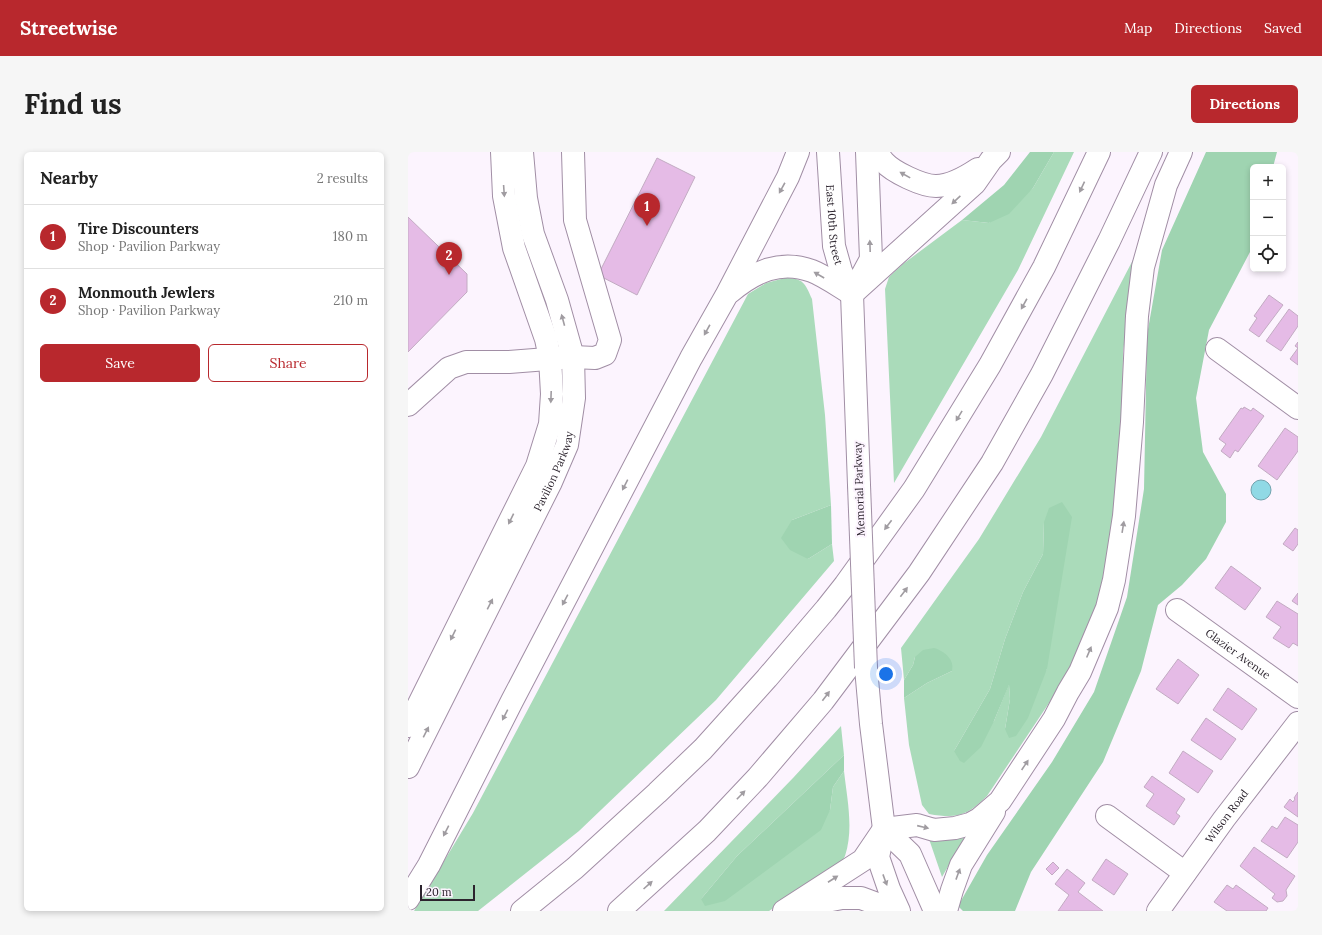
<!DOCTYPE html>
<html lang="en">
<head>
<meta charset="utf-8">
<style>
  body { margin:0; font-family:Lora,serif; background:#f6f6f6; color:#222 }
  .controls { position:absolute; right:12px; top:12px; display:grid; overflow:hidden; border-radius:6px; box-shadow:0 2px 6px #0003 }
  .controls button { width:36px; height:36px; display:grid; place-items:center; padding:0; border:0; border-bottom:1px solid #e0e0e0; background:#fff; color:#222; font:20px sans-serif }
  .scale { position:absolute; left:12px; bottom:10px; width:55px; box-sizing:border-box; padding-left:4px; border:2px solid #2c242e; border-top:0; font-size:11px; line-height:14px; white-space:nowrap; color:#2c242e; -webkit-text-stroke:3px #fcf4fe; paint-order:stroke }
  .you { position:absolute; left:478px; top:522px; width:14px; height:14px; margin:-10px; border:3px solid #fff; border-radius:50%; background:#1a73e8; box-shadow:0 0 0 6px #1a73e833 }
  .badge { display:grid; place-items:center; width:26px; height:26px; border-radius:50%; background:#b8282d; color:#fff; font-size:13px; font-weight:700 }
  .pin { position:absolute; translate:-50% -33px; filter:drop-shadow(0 1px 2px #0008) }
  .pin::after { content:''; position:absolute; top:21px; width:14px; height:12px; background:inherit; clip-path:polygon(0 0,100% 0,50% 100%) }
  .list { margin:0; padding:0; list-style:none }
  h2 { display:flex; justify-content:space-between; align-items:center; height:52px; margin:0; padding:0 16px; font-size:17px }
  h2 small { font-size:13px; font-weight:400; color:#767676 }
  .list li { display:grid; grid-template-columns:26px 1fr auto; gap:12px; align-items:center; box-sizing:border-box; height:64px; padding:0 16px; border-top:1px solid #e0e0e0 }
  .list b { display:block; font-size:15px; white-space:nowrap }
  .list p { margin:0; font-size:13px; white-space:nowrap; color:#767676 }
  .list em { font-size:13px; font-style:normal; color:#767676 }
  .actions { display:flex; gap:8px; padding:12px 16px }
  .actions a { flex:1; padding:9px 0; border:1px solid #b8282d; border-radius:6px; text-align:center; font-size:14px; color:#b8282d }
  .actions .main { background:#b8282d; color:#fff }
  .icon { flex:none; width:22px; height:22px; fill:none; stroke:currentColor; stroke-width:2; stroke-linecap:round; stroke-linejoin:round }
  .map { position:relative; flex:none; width:890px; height:759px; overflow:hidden; border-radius:6px }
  header { display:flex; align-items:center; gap:24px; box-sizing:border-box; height:56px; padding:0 20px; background:#b8282d; color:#fff }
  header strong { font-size:19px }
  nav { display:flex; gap:22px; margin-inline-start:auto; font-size:14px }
  .intro { display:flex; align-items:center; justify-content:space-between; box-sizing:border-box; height:96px; padding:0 24px }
  h1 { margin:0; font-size:28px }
  .button { padding:10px 18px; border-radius:6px; background:#b8282d; color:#fff; font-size:14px; font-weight:700 }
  main { display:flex; gap:24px; padding:0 24px }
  aside { flex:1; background:#fff; border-radius:6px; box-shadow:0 2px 6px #0003 }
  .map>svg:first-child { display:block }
</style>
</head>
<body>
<header>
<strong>Streetwise</strong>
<nav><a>Map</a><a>Directions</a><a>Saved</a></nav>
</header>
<div class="intro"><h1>Find us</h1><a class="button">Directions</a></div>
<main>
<aside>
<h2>Nearby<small>2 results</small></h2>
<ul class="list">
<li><span class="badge">1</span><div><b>Tire Discounters</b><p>Shop · Pavilion Parkway</p></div><em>180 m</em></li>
<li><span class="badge">2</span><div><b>Monmouth Jewlers</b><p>Shop · Pavilion Parkway</p></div><em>210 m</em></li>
</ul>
<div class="actions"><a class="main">Save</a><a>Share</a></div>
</aside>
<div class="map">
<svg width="890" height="759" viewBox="0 0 890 759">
  <rect width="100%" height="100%" fill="#fcf4fe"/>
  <g fill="#aadbba" fill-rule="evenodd">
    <path d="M646,0H666L610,118L486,331L477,137L481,125L495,112L554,68L581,71L625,36Z"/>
    <path d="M728,102L715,200L714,276L708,370L694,441L665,509L647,542L579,644C559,664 549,667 521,662L514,653L501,593L496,546L519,531L544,519L507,505L505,513L496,528L493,496L571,387L633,285ZM636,370L639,517L597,577L602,547L601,532L586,569L546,599L582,537L597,487L615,440L635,402Z"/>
    <path d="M377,126C395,126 397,131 404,147L417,263L423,353L384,368L400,407L424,392L426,409L308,548L171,679L70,759H6L65,661L340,142L358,131Z"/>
    <path d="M433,574L436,603L329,704L293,747L422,658L425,635L436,619C439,646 446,677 437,704C435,709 431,712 427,716L361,759H256L385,626Z"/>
    <path d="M559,683L558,688L542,711L534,725L521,687Z"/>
  </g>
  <g fill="#9fd4b1">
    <path d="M622,0H646L625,36L601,62L581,71L554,68L596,33Z"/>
    <path d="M798,0H869L865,15H845V90L842,100L801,178L788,246L795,300L818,342V370L798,407L774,433L750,453L733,519L695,610L623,720L607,759H555L550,754L579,703L644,610L686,540L719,445L736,337L739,183L754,98Z"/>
    <path d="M654,350L664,365L639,517L620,566L608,584L601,586L597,577L602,547L601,533L586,569L573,595L556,611L552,609L546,599L582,537L597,487L615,440L635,402L636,370L641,356Z"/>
    <path d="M423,353L424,392L400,407L382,398L373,386L384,368Z"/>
    <path d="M526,496C536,499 547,507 544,519L519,531L496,546V528L505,513L507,505L515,498Z"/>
    <path d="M436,603V619L425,635L422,658L413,678L317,749L297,754L293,747L329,704Z"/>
  </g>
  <circle fill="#90d9e5" stroke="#72a3ae" cx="853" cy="338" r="10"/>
  <g fill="#e5bbe6" stroke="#c2abc2">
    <path d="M249,6L287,25L229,143L190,123Z"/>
    <path d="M0,65L59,122V140L0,200Z"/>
    <path d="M861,143L875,153L851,185L841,178L849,166L846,164Z"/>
    <path d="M881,157L890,164V174L873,199L858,189Z"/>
    <path d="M890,190V213L882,207L890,196L887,194Z"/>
    <path d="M836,255L843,259L845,256L856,264L830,300L827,298L822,306L813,299L818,292L811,287L833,256L835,257Z"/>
    <path d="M877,276L890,285V299L869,328L850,314Z"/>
    <path d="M887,376L890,378V392L885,399L875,392Z"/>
    <path d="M823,414L853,436L837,458L807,436Z"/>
    <path d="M890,441V453L884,449Z"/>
    <path d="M869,449L890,462V494L885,491L881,496L865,486L873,475L858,465Z"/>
    <path d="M770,507L791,523L770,552L748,537Z"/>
    <path d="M820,536L849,557L834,578L805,558Z"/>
    <path d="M798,566L828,587L813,608L783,588Z"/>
    <path d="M775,599L805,619L790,641L761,621Z"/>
    <path d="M744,624L777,647L768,661L772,664L766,673L738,654L746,642L736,635Z"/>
    <path d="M890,640V665L876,655L882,647L885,650L887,647L886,646Z"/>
    <path d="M877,665L890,673V690L879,706L853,689L864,674L869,677Z"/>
    <path d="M846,695L887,724L878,738L879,744L875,749L869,750L864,746L867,742L832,714Z"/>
    <path d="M698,707L720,722L706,743L684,728Z"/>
    <path d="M645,710L651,716L644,723L638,717Z"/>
    <path d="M659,717L677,731L670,740L695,759H650L661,743L647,732Z"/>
    <path d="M819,733L825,737L828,733L860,756L858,759H819L806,750Z"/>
  </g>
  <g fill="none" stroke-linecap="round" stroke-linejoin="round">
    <g stroke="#a18ea5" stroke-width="24">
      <g id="minor">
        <path d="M809,197L890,256"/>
        <path d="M0,253L41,216L58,210H101L165,205L187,206L197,202L202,188L167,68L165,0"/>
        <path id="s1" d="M769,458L890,545"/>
        <path d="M699,664L777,721"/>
        <path id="s2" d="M750,759L816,667L890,571"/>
      </g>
    </g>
    <g stroke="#a18ea5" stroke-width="24">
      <g id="major">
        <path id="s3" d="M420,0L426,94L433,119L444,142"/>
        <path d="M451,333L444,142L463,107L459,0"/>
        <path d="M458,516L463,572L476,677L470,705L481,737L491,759"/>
        <path d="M0,574L129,314L142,272L144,242L142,206L138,187L106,96L96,44L94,0"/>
        <path id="s4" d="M0,615L143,330L159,293L166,246L165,205L149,148L125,82L118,46L114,0"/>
        <path d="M476,677L502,702L527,759"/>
      </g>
    </g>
    <g stroke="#a18ea5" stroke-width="24">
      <g id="highway">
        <path d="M469,0C471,3 473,7 476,10C485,20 514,34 528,34C543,34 558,25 570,17"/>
        <path d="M322,140C346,120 372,107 404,119C417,124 432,135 444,142L567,31L583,8L591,0"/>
        <path d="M0,747L21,713L104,549L283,206L318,144L380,25L390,0"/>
        <path d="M392,754L434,746H453L488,759"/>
        <path d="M114,759L167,716L249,641L295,597L359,526L418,457L437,433L506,337L582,213L636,115L691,0"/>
        <path d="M211,759L299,679L350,625L415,549L511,421L584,311L634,222L701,89L743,0"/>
        <path d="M376,759L455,708L476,677L509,673L526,678L547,676L562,672L571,667L592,649L646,567L660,540L672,520L699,456L706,428L716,364L724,270L729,164L735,115L758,33L773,0"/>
        <path d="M538,759L544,738L553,713L586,660"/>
      </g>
    </g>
    <use href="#minor" stroke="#fff" stroke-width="22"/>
    <use href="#major" stroke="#fff" stroke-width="22"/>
    <use href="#highway" stroke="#fff" stroke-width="22"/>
    <g stroke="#a18ea5" stroke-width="24" stroke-linecap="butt">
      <path id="major-bridge" d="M451,333L458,516"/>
    </g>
    <use href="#major-bridge" stroke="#fff" stroke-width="22"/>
  </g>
  <defs><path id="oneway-solid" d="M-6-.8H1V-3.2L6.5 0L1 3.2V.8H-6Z"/></defs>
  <g fill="#a09ca1">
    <use href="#oneway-solid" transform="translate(497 23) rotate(-151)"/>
    <use href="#oneway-solid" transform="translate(674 35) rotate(115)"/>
    <use href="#oneway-solid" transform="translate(374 36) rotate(119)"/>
    <use href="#oneway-solid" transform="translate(96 39) rotate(86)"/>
    <use href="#oneway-solid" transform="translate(548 48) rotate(137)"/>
    <use href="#oneway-solid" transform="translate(462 94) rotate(-92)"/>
    <use href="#oneway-solid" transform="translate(411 123) rotate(-150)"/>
    <use href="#oneway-solid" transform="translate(616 152) rotate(119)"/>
    <use href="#oneway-solid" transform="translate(155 168) rotate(-105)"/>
    <use href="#oneway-solid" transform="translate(299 178) rotate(119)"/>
    <use href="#oneway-solid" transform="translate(143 245) rotate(92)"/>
    <use href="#oneway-solid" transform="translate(551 264) rotate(121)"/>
    <use href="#oneway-solid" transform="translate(217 333) rotate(117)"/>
    <use href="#oneway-solid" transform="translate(103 367) rotate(116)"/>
    <use href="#oneway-solid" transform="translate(480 373) rotate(127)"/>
    <use href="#oneway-solid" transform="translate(715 375) rotate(-81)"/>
    <use href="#oneway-solid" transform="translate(496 440) rotate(-53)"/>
    <use href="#oneway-solid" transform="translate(157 448) rotate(118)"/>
    <use href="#oneway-solid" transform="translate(82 452) rotate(-63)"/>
    <use href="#oneway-solid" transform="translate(45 483) rotate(116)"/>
    <use href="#oneway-solid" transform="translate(681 500) rotate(-67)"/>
    <use href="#oneway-solid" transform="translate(418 544) rotate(-53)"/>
    <use href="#oneway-solid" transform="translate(97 563) rotate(117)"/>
    <use href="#oneway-solid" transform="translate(18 580) rotate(-63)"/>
    <use href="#oneway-solid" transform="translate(617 613) rotate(-56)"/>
    <use href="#oneway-solid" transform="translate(333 643) rotate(-46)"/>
    <use href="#oneway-solid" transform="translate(515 675) rotate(13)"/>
    <use href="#oneway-solid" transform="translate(38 679) rotate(117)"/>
    <use href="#oneway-solid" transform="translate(550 722) rotate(-70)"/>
    <use href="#oneway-solid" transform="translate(425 727) rotate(-33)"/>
    <use href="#oneway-solid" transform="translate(477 728) rotate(70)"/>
    <use href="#oneway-solid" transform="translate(240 733) rotate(-42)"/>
  </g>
  <g text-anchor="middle" stroke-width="4" stroke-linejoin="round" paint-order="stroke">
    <g font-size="11" fill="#2c242e" stroke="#fcf4fe">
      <text dy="4" stroke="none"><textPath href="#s3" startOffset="73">East 10th Street</textPath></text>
      <text dy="4" stroke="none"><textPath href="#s4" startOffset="330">Pavilion Parkway</textPath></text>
      <text transform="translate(451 337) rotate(-92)" y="4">Memorial Parkway</text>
      <text dy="4" stroke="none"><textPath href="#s1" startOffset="75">Glazier Avenue</textPath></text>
      <text dy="4" stroke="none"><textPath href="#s2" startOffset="117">Wilson Road</textPath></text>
    </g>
  </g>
</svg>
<div class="controls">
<button>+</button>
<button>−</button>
<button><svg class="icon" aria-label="locate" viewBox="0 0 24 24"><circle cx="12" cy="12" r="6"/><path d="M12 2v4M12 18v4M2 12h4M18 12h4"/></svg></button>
</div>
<div class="scale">20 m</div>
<div class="you"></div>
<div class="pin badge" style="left:239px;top:74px">1</div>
<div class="pin badge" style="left:41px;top:123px">2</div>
</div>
</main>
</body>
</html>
